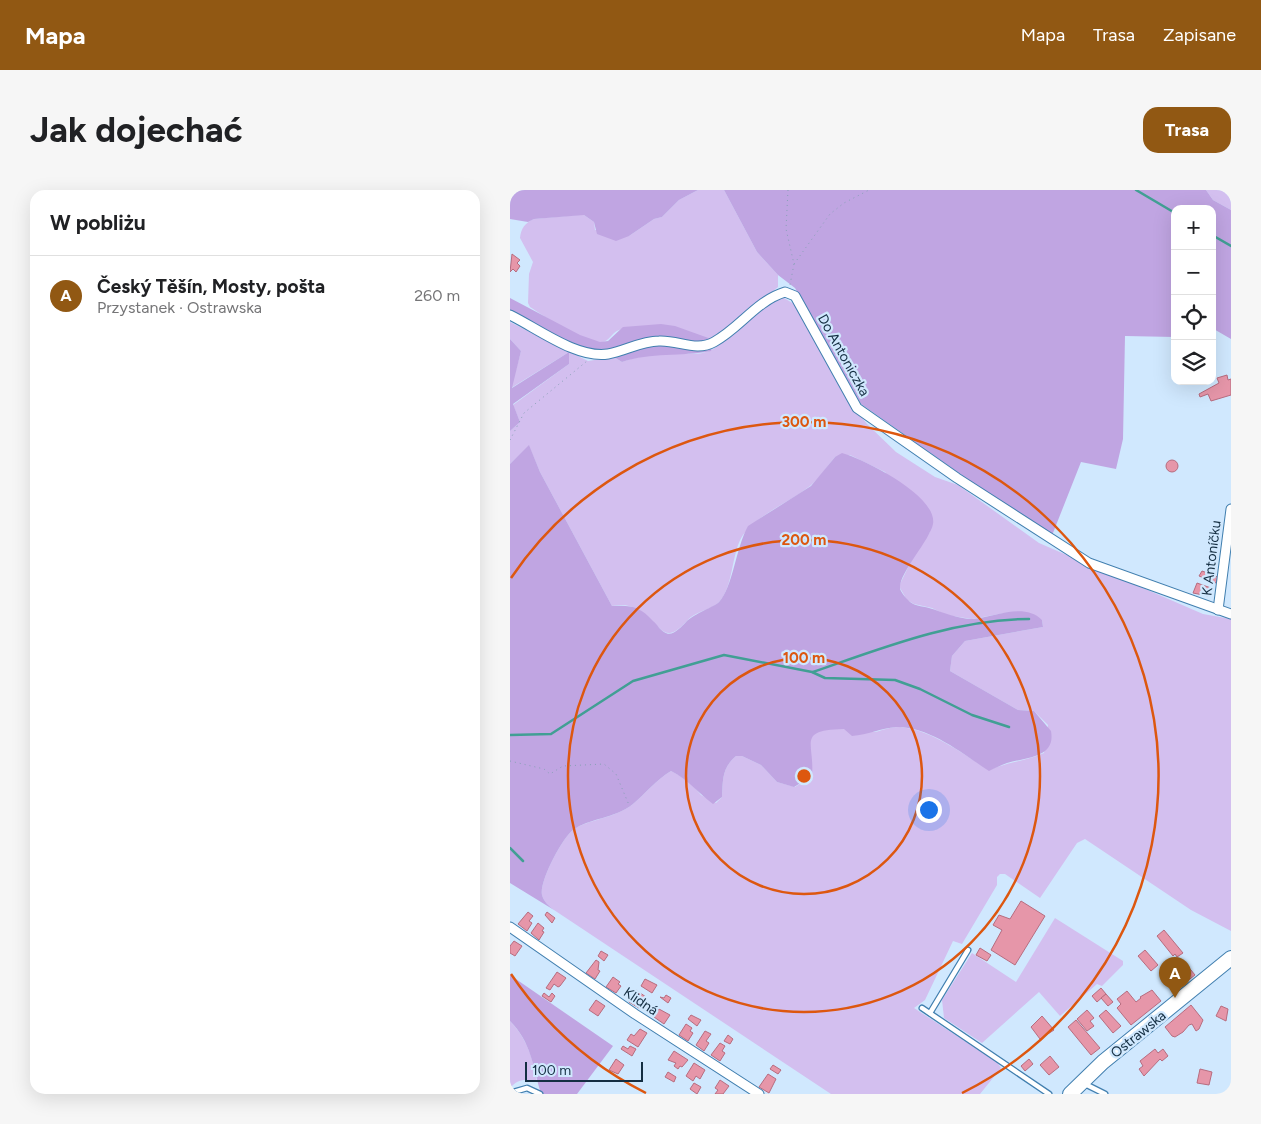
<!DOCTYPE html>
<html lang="pl">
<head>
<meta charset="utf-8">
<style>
  body { margin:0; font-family:Figtree,sans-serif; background:#f6f6f6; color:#202124 }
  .controls { position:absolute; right:15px; top:15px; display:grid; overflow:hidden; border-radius:10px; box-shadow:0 5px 20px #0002 }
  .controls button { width:45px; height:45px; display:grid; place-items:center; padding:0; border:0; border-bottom:1px solid #e0e0e0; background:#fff; color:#202124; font:25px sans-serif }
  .scale { position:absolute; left:15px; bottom:12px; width:118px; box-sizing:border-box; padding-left:5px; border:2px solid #142e42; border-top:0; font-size:14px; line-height:18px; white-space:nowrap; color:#142e42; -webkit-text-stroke:4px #d0e8fe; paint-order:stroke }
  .you { position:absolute; left:418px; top:619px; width:18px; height:18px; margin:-12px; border:4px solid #fff; border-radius:50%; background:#1a73e8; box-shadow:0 0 0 8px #1a73e833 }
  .badge { display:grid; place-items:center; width:32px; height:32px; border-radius:50%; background:#915813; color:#fff; font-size:16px; font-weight:700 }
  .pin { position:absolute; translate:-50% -41px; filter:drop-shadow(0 1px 2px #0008) }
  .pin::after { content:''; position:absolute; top:26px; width:18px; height:15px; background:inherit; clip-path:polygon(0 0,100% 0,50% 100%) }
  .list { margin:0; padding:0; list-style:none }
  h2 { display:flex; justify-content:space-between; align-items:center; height:65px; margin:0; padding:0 20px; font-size:21px }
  h2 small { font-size:16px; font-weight:400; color:#757577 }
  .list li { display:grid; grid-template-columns:32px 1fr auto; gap:15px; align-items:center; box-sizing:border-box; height:80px; padding:0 20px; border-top:1px solid #e0e0e0 }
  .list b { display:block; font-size:19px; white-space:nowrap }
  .list p { margin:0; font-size:16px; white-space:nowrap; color:#757577 }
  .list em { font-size:16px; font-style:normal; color:#757577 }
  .icon { flex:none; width:28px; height:28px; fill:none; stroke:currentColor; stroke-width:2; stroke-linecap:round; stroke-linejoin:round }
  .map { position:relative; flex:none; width:721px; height:904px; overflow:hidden; border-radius:15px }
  header { display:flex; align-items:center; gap:30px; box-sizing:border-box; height:70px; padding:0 25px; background:#915813; color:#fff }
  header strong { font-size:24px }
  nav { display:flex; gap:28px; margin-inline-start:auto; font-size:18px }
  .intro { display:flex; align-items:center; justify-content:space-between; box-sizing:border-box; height:120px; padding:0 30px }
  h1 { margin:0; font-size:35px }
  .button { padding:12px 22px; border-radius:15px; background:#915813; color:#fff; font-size:18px; font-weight:700 }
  main { display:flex; gap:30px; padding:0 30px }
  aside { flex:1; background:#fff; border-radius:15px; box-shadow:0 5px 20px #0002 }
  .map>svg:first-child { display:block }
</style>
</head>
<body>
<header>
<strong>Mapa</strong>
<nav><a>Mapa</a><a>Trasa</a><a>Zapisane</a></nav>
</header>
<div class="intro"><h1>Jak dojechać</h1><a class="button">Trasa</a></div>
<main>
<aside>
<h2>W pobliżu<small></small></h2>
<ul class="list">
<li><span class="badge">A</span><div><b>Český Těšín, Mosty, pošta</b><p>Przystanek · Ostrawska</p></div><em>260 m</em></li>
</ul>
</aside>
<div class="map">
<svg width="721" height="904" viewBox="0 0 721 904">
  <rect width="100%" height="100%" fill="#d0e8fe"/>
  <g fill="#d3bfef">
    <path d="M188,0H214L247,62L268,85V97L204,150L143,135C131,138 121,135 109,140C101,143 99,153 90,152C71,152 36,127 20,117L18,113L19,84L23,72L10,48C11,38 15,33 24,29L67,25H74L84,32L85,40L119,46L144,29L152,27L169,10Z"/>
    <path d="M696,0H721V20L703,10Z"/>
    <path d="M274,108L284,114L339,211L357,234L386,262L425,287L448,295L529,353L693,424L721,429V741L681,720L575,649L567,653L530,708L495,684H490L487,687V695L452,754L443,751L415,810L404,818L487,872L491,878L470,904H321L44,720C39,716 34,712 32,705C29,692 52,648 63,640C78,629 104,629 123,614C136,603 146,590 161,581L178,590L191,605L206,613L212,607C213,589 212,578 226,566H232L251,575L267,592L285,597L302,586C303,575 294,552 303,545C317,533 344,540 360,542C368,543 379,536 390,537C423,540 452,564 479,580C498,572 516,571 534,563L538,535L524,521L508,520L440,481L442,466L455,451L533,437L532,430L500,422L462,429L436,425L422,418L404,414L397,410L390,398V394L406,361L420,342L375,282L340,265L325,267C317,276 310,288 300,296C278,313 250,323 233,345C221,362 224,398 208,413C201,419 189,421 181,427C175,432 168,442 160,443C146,445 137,409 102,416L30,282L19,256L0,274V241L10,232L3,215L59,174V162L1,198L11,161L0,149V132L78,171L104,167L112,172C125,167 140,165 154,163C170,162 188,168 203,159C224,147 249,109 274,108Z"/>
    <path d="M545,728L613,771V775L592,796L587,794L550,826L529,802L472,853L434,828L432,810L462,763L506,792Z"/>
    <path d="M0,831C17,849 23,868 27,892C15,889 9,888 0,898Z"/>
  </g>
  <g fill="#c0a5e2">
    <path d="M0,0H188L169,10L152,27L144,29L119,46L106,51L87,44L84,32L74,25L24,29L18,32L0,29Z"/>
    <path d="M214,0H696L703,10L721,20V149L702,138V19H665V147L615,146L613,249L606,279L571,272L541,348L351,214L285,98L268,85L247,62Z"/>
    <path d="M0,108L70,145L90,152L98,151L113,137L151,134L165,136L204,150L201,161C171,167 141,162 112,172L104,167L71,159L0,122Z"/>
    <path d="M0,149L11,161L2,198L59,162V174L3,214L10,232L0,241Z"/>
    <path d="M19,255L30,282L102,416C122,415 129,416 143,431C147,434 150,440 154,442C162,448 171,437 176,432C185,423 204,417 209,412C223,397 226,357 238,336L301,296L325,267L332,263C354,269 428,306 423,334C420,350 389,383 390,398C390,401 395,407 398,410C403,416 412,416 419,418C433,422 447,429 463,429C485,427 514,412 532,430L533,437L455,451L442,466L440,481L508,520L524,521L541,541C546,568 516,567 497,573C491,575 485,578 479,581C453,564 419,536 386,537C371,538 358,545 342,546L334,539C286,540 305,553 302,586L284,597L267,592L251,575L232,566H226C212,578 213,589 212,607L203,614C187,602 179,590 161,581C146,590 136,603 123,614C104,629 79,628 63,640C52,648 29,692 32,705C34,712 39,716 44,720L0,693V274Z"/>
    <path d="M0,785L103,856L67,904H31C23,876 21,852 0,831Z"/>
  </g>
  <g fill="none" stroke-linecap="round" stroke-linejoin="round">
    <g stroke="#419f94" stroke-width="2.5">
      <path d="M626,0L665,23"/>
      <path d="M702,45L721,56"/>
      <path d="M303,482C372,458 446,429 519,429"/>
      <path d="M0,545L41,544L123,491L214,465L302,482L315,488L385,490L410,499L462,525L499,537"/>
      <path d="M0,658L13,671"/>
    </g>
  </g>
  <g fill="#e696a9" stroke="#b76c7f">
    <path d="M2,64L10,70L7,73L10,76L6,82L3,79L0,82Z"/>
    <path d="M717,185L718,190L721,189V205L701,211L698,204L690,207L689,204L709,193L707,188Z"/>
    <circle cx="662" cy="276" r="6"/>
    <path d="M692,381L708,387L706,393L689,386Z"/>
    <path d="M687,393L701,398L698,406L683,403Z"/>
    <path d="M511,711L535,726L505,775L481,760L492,740L483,735L489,725L500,729Z"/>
    <path d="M18,722L23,726L19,731L22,733L17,741L8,734Z"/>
    <path d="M37,722L45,728L42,733L35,725Z"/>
    <path d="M28,733L34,738L32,741L34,742L29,750L21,743Z"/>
    <path d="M654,740L673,763L667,767L665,764L663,766L647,746Z"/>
    <path d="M4,751L12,756L5,766L0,763V756Z"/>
    <path d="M470,758L481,765L477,771L466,765Z"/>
    <path d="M635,760L648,775L641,781L628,766Z"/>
    <path d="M91,761L98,765L94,771L88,766Z"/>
    <path d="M86,770L89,772L88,780L90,781L85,789L76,783Z"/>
    <path d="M676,774L685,785L663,802L655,791L661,786L659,784L662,781L664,784Z"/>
    <path d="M47,782L56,788L50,796L48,797L44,794L40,800L36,798Z"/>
    <path d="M103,787L110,792L108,794L111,796L106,803L96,797Z"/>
    <path d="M135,789L147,795L142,803L131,796Z"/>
    <path d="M591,798L596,804L587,812L582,806Z"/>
    <path d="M126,800L136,807L129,818L119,812Z"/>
    <path d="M642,800L651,811L621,835L607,818L611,814L607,809L617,801L626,812L631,808L630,807Z"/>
    <path d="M34,803L39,807L42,803L45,806L41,812L32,806Z"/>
    <path d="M596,804L603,812L598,816L591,808Z"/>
    <path d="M156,805L161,808L158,813L150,807L154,808Z"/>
    <path d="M86,810L95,816L88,826L79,820Z"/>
    <path d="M681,815L693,830L689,839L686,841L682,834L679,835L673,842L665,847L662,846L655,837Z"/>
    <path d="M711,816L718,819L716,831L706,826Z"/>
    <path d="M149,819L160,825L154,834L144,827Z"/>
    <path d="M577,820L584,828L580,831L584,836L577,841L567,829Z"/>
    <path d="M596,820L611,836L603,843L589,826Z"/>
    <path d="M181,825L191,830L187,836L178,829Z"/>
    <path d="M532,826L544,840L530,849L521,837Z"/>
    <path d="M566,830L590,858L581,865L558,837Z"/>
    <path d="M176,834L182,838L180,841L183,843L178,851L169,845Z"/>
    <path d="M130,839L137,843L128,857L117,850L121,844L124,846Z"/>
    <path d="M195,841L201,844L196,851L199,853L194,861L186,855Z"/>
    <path d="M218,845L223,849L220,854L214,851Z"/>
    <path d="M210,853L215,856L212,861L215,863L210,871L201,865Z"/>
    <path d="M113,856L118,859L120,856L126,859L122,866L111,859Z"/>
    <path d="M645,859L648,863L653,859L658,866L652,871L650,869L634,886L629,879L633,876L630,871Z"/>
    <path d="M164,861L178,870L172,877L170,876L168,879L164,876L166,873L158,870Z"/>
    <path d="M540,866L549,877L539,885L530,875Z"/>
    <path d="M106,869L114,875L108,884L99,880Z"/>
    <path d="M519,869L523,874L515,881L511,876Z"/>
    <path d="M184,873L195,880L190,889L186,886L183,891L176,886Z"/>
    <path d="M263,875L271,880L268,884L260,879Z"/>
    <path d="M690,879L702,882L699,895L687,893Z"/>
    <path d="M158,882L166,887L164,892L155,887Z"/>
    <path d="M258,884L266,889L259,903L249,897Z"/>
    <path d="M210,890L219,896L213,904H205L208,900L205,898Z"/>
    <path d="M184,893L191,897L187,904L180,899Z"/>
  </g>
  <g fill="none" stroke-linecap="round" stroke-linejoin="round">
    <g stroke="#417faf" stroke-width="7">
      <g id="service">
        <path d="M412,818L539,904"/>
        <path d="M420,823L458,760"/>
        <path d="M575,894L595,904"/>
        <path d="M0,903L17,898L30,904"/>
      </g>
    </g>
    <g stroke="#417faf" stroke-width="11">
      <g id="minor">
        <path d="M0,125C27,138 67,169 98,164C115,161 131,151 149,151C169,150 186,162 204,152C230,138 246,111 275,102L285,106L347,218L447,288L579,373L721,424"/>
        <path d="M708,420L721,319"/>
        <path d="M0,737L125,824L249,904"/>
      </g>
    </g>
    <g stroke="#417faf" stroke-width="16">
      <path id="primary" d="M560,904L593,872L721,768"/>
    </g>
    <g stroke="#88a0b6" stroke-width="1" stroke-dasharray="1 4" stroke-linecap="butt">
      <path d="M278,0L276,39L284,74L280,95"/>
      <path d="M284,74L320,24L334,13L359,0"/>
      <path d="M0,250L14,223L77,171"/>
      <path d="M0,571L34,579L40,584L53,576L94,574L106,584L119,615"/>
    </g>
    <use href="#service" stroke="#fff" stroke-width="4.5"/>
    <use href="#minor" stroke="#fff" stroke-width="9"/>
    <use href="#primary" stroke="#fff" stroke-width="14"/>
  </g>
  <g fill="none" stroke="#dd570f" stroke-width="2.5">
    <circle cx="294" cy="586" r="118"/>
    <circle cx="294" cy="586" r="236"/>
    <path d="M136 903A354 354 0 0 1 1 784M1 388A354 354 0 1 1 452 903"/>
  </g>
  <g text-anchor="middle" stroke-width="4.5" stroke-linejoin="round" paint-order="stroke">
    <g font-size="14" fill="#142e42" stroke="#d0e8fe">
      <text transform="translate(334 165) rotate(61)" y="5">Do Antoniczka</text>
      <text transform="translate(701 368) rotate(-83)" y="5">K Antoníčku</text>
      <text transform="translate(131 811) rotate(34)" y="5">Klidná</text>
      <text transform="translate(628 844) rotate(-39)" y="5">Ostrawska</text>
    </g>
  </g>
  <circle cx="294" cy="586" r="8" fill="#dd570f" stroke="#d0e8fe" stroke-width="2.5"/>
  <g font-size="15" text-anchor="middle" font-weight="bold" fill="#dd570f" stroke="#d0e8fe" stroke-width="4.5" stroke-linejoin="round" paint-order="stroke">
    <text x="294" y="237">300 m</text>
    <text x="294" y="355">200 m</text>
    <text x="294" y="473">100 m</text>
  </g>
</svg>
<div class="controls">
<button>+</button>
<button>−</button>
<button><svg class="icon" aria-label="locate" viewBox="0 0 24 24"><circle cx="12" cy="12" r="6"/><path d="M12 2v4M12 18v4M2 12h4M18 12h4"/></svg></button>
<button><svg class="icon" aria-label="layers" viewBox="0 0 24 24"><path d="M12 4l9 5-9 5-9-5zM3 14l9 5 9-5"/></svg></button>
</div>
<div class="scale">100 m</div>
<div class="you"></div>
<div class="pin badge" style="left:665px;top:808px">A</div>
</div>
</main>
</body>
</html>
